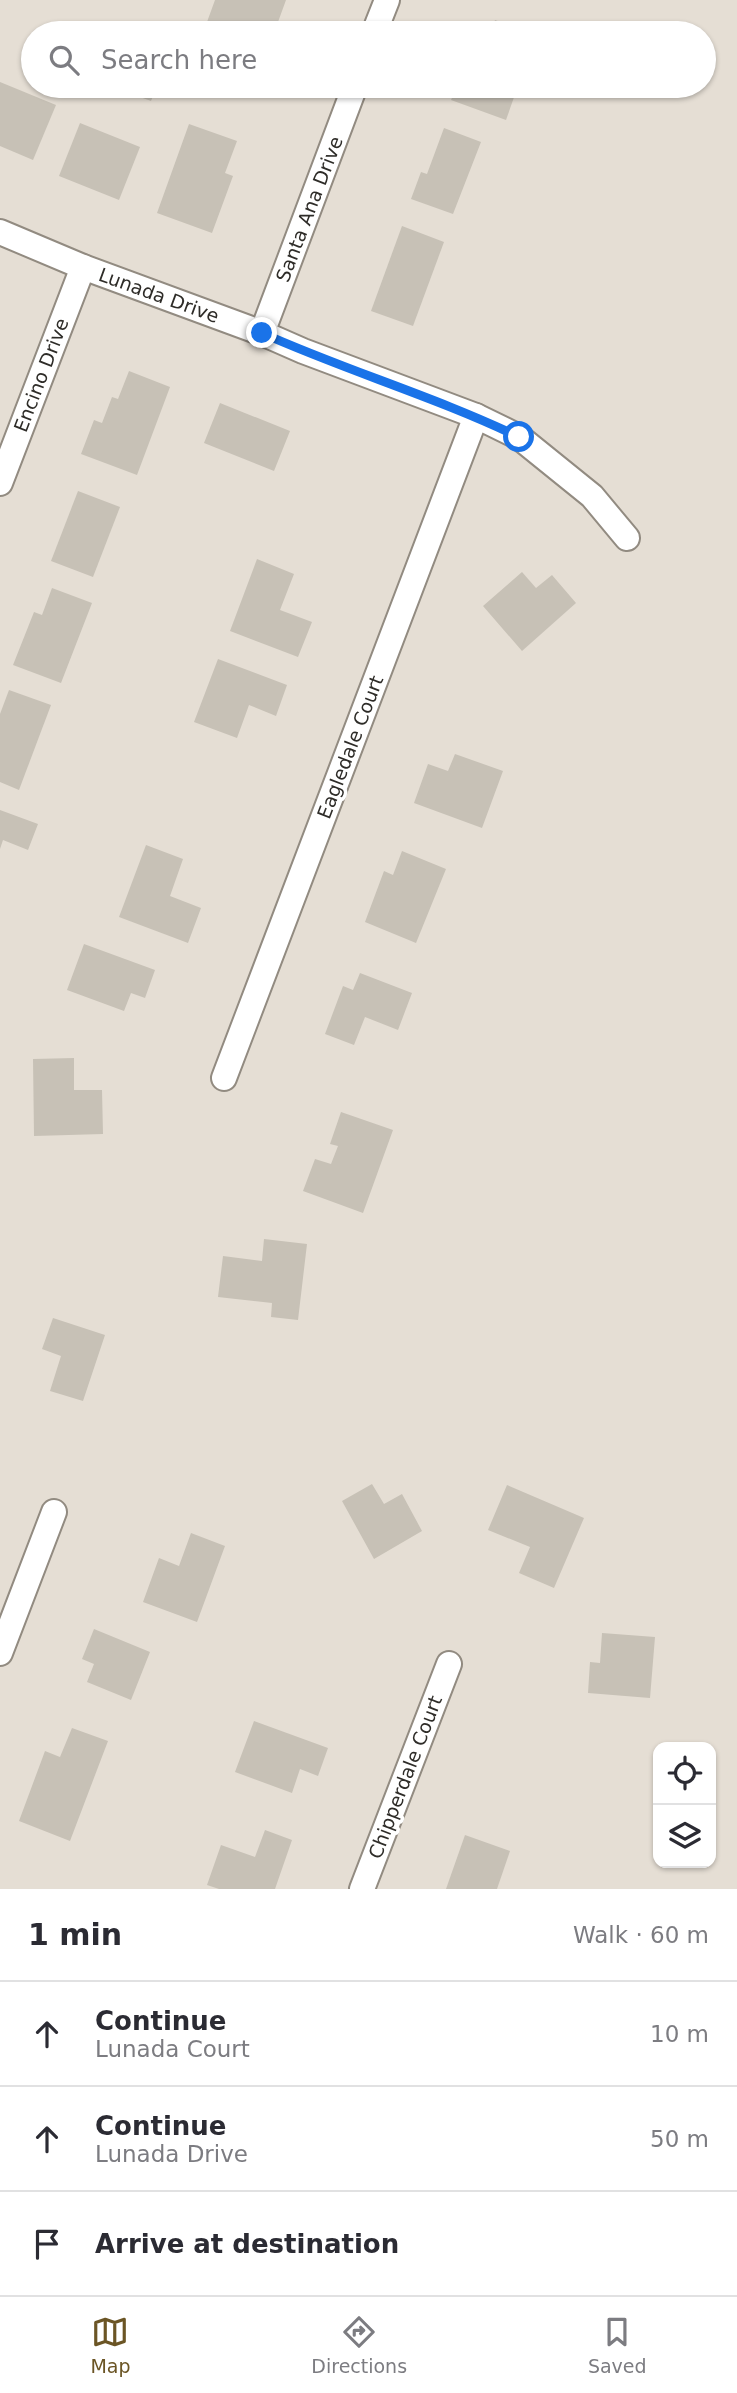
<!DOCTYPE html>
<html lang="en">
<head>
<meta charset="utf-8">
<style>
  body { margin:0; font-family:"DejaVu Sans",sans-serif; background:#f2f2f3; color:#2b2b33 }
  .controls { position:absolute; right:21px; bottom:21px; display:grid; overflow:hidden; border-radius:14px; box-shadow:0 2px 5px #0004 }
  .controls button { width:63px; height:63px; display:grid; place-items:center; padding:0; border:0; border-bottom:2px solid #e1e1e2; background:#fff; color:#2b2b33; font:35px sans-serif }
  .stop { position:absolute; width:21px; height:21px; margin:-16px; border:5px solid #1a73e8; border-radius:50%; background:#fff }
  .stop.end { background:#1a73e8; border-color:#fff; box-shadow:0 2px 7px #0008 }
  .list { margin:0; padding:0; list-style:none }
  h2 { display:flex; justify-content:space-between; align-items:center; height:91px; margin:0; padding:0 28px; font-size:30px }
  h2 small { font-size:23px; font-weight:400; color:#7c7c81 }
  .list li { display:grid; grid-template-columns:46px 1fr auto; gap:21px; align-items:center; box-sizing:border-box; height:105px; padding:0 28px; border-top:2px solid #e1e1e2 }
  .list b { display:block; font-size:26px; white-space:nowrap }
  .list p { margin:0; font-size:23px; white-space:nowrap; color:#7c7c81 }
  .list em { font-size:23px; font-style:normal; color:#7c7c81 }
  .icon { flex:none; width:38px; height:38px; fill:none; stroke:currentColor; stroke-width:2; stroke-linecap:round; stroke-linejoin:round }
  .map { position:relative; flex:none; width:737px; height:1889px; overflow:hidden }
  .search { position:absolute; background:#fff; box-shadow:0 2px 5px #0004; left:21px; right:21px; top:21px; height:77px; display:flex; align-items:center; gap:18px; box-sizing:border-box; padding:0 24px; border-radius:38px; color:#7c7c81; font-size:26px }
  .sheet { height:406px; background:#fff }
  nav { display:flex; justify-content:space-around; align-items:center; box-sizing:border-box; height:98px; border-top:2px solid #e1e1e2; background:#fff; font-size:19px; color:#7c7c81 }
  nav a { display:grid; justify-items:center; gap:4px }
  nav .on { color:#6b5525 }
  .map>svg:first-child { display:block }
</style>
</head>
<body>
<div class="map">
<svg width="737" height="1889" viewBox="0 0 737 1889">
  <rect width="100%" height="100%" fill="#e5ded4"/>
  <g fill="#c7c1b6">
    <path d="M215,0H286L274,33L252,32L251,33H203Z"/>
    <path d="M495,20L531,33H490Z"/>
    <path d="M0,82L56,105L33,160L0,146Z"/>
    <path d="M132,86H157L151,101L129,93Z"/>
    <path d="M457,86H518L506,120L451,100Z"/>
    <path d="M80,123L140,147L119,200L59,176Z"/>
    <path d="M189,124L237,141L225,173L233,176L212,233L157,213Z"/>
    <path d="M444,128L481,142L453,214L411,199L421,172L427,174Z"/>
    <path d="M402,226L444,242L413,326L371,311Z"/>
    <path d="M129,371L170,387L137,475L81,454L94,420L102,423L112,397L118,399Z"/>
    <path d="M220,403L290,431L274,471L204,443Z"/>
    <path d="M78,491L120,507L93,577L51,561Z"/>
    <path d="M257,559L294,574L280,610L312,622L298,657L230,631Z"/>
    <path d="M522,572L536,588L552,575L576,603L522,651L483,606Z"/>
    <path d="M52,588L92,603L61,683L13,665L34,612L42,615Z"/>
    <path d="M218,659L287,685L276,716L249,705L237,738L194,722Z"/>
    <path d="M9,690L51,705L19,790L0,782V714Z"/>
    <path d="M455,754L503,771L482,828L414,803L428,764L448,771Z"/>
    <path d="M0,810L38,824L28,850L3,840L0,849Z"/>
    <path d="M146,845L183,859L170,896L201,908L188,943L119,917Z"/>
    <path d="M402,851L446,869L416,943L365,922L384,871L393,875Z"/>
    <path d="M84,944L155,970L145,998L131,993L124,1011L67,990Z"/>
    <path d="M360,973L412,993L398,1030L365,1017L354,1045L325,1034L343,986L353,990Z"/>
    <path d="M74,1058V1090H102L103,1134L34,1136L33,1059Z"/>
    <path d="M341,1112L393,1130L363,1213L303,1191L315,1159L331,1164L338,1146L330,1144Z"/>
    <path d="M264,1239L307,1244L298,1320L271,1317L272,1303L218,1297L223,1256L262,1261Z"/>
    <path d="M53,1318L105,1335L83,1401L50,1391L61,1356L42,1349Z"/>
    <path d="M372,1484L384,1504L402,1494L422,1531L374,1559L342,1501Z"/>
    <path d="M507,1485L584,1518L554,1588L519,1573L530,1547L488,1530Z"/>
    <path d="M191,1533L225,1546L197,1622L143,1602L159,1558L179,1566Z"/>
    <path d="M94,1629L150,1652L131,1700L87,1682L94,1664L82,1659Z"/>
    <path d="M602,1633L655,1637L650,1698L588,1693L590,1662L600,1663Z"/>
    <path d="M254,1721L328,1748L318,1776L300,1769L292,1793L235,1772Z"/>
    <path d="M72,1728L108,1741L70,1841L19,1821L45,1751L60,1757Z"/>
    <path d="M265,1830L292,1840L275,1889H219L207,1885L221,1845L255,1857Z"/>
    <path d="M465,1835L510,1851L497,1889H446Z"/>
  </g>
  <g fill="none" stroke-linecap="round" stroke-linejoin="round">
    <g stroke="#928b81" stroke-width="28">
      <g id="street">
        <path d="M374,33L387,0"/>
        <path d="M0,232L83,267L262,333L303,351L476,416L519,437L592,496L627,538"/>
        <path d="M262,333L355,86"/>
        <path d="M0,483L83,267"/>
        <path d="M224,1078L476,416"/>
        <path d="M0,1653L54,1512"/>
        <path d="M362,1889L449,1664"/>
      </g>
    </g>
    <use href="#street" stroke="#fff" stroke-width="24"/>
  </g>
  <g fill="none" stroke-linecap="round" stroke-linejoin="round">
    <path stroke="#1a73e8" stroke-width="9" d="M262,333C347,371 436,397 519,437"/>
  </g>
  <g text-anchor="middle" stroke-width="7" stroke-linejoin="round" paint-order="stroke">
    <g font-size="19" fill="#2e2c28" stroke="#fff">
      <text transform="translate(309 209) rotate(-69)" y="7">Santa Ana Drive</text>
      <text transform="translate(159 295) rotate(20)" y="7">Lunada Drive</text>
      <text transform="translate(41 375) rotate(-69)" y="7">Encino Drive</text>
      <text transform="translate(350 747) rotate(-69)" y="7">Eagledale Court</text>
      <text transform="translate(405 1777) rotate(-69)" y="7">Chipperdale Court</text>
    </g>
  </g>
</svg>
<div class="controls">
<button><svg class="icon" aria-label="locate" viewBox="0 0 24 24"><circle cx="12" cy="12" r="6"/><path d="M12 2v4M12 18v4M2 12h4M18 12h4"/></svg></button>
<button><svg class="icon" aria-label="layers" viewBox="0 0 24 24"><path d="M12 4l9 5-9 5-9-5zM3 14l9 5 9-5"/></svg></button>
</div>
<div class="stop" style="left:519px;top:437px"></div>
<div class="stop end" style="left:262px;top:333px"></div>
<div class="search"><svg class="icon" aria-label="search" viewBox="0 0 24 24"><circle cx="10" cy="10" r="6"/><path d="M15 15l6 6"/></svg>Search here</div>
</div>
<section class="sheet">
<h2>1 min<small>Walk · 60 m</small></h2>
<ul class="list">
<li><svg class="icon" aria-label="ahead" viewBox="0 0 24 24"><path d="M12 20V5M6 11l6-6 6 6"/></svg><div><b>Continue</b><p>Lunada Court</p></div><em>10 m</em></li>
<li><svg class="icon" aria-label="ahead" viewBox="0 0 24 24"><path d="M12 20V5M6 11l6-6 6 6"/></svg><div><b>Continue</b><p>Lunada Drive</p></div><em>50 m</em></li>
<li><svg class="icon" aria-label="arrive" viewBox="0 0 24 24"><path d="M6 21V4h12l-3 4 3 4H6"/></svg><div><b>Arrive at destination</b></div></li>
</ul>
</section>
<nav>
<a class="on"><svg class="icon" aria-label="map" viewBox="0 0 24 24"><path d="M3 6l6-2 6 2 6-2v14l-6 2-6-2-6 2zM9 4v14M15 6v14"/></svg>Map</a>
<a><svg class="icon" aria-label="directions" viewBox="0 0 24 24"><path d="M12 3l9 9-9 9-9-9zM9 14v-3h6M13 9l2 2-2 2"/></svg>Directions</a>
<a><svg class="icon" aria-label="saved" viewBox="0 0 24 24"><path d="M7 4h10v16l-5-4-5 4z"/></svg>Saved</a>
</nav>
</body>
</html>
